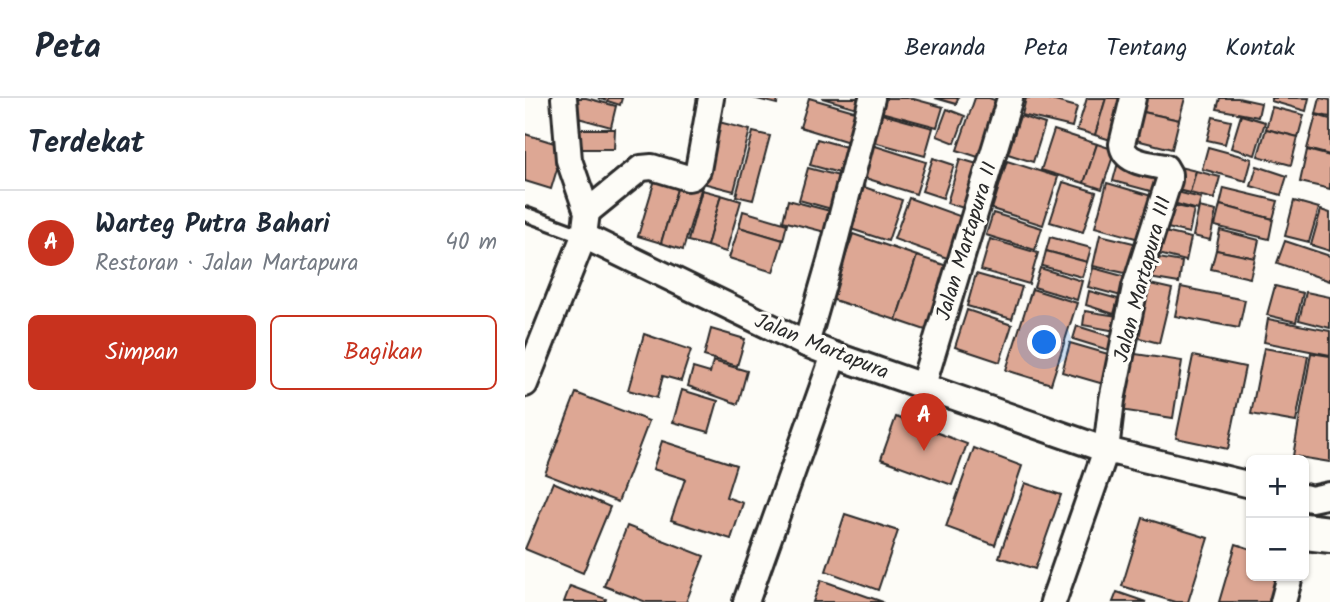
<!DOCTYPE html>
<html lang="id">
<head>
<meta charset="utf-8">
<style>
  body { margin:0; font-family:Kalam,sans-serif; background:#f6f6f7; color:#1f2937 }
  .controls { position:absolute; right:21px; bottom:21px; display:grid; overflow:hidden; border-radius:10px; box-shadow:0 2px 5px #0004 }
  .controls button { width:63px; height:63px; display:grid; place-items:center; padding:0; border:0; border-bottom:2px solid #e0e1e3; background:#fff; color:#1f2937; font:35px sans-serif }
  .you { position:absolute; left:520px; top:245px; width:24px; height:24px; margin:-18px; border:5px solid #fff; border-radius:50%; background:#1a73e8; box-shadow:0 0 0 10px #1a73e833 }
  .badge { display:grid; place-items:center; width:46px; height:46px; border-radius:50%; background:#c8321e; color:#fff; font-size:23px; font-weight:700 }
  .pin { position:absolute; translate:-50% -58px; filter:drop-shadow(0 2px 4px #0008) }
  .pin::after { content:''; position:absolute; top:37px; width:24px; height:21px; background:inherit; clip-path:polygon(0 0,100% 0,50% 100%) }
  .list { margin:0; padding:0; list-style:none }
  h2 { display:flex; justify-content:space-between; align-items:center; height:91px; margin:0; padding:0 28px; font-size:30px }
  h2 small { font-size:23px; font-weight:400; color:#747a83 }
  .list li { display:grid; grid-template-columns:46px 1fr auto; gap:21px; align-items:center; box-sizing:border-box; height:105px; padding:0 28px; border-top:2px solid #e0e1e3 }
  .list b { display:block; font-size:26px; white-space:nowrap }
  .list p { margin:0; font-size:23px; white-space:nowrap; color:#747a83 }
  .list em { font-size:23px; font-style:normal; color:#747a83 }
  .actions { display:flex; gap:14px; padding:21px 28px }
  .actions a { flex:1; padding:16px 0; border:2px solid #c8321e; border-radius:10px; text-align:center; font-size:24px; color:#c8321e }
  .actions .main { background:#c8321e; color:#fff }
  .map { position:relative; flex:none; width:805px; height:504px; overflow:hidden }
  header { display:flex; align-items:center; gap:42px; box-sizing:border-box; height:98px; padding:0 35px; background:#fff; border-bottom:2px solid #e0e1e3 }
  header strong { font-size:33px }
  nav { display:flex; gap:38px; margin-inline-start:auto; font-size:24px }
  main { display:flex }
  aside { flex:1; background:#fff }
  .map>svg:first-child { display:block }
</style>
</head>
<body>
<header>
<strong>Peta</strong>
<nav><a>Beranda</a><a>Peta</a><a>Tentang</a><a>Kontak</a></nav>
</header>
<main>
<aside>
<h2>Terdekat<small></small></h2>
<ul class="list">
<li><span class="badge">A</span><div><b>Warteg Putra Bahari</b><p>Restoran · Jalan Martapura</p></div><em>40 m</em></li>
</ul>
<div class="actions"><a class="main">Simpan</a><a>Bagikan</a></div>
</aside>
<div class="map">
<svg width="805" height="504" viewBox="0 0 805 504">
  <rect width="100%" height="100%" fill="#fdfcf7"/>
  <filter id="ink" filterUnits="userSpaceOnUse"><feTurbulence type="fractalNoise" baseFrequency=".0143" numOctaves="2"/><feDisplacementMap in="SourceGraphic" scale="14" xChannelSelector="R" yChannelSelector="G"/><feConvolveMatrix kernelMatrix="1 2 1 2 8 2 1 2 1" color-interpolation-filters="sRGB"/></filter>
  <g filter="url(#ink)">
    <g fill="#dda794" stroke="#2b2b2b" stroke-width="2">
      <path d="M50,0H61L91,8L86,29L46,18Z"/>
      <path d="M73,0H97L95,7Z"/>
      <path d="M228,0H253L252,6Z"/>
      <path d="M284,0L336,15L327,45L275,29Z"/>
      <path d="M297,0H343L339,12Z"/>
      <path d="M356,0H385L418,9L412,29L352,13Z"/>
      <path d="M410,0H433L431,6Z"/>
      <path d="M450,0H464L475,4L456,60L432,52Z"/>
      <path d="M501,0H519L552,9L547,29L497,17Z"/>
      <path d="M562,0H581L570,37L552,32Z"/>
      <path d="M581,0H606L592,44L570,37Z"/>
      <path d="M617,0H660L654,22L614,13Z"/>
      <path d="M695,0H713L736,5L733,19L692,11Z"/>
      <path d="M746,0H784L781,13L746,3Z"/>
      <path d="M795,0L805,2V19L791,16Z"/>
      <path d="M747,9L779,17L773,39L741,31Z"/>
      <path d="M422,11L440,18L430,45L412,38Z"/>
      <path d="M614,13L654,22L647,51L607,41Z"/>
      <path d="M353,15L408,30L400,58L345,43Z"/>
      <path d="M716,17L740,24L730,57L706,50Z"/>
      <path d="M791,17L805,21V57L782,51Z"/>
      <path d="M495,18L520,26L508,64L483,56Z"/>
      <path d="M688,19L706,23L700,46L682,42Z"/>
      <path d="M190,23L225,32L209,93L174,84Z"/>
      <path d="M52,31H90L89,51H52Z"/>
      <path d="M741,31L773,39L766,67L733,58Z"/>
      <path d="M529,32L572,46L559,85L516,72Z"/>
      <path d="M228,34L245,38L228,102L211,98Z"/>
      <path d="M0,36L39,48L26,91L0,83Z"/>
      <path d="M292,41L325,50L318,76L285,67Z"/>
      <path d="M344,46L401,64L391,96L334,78Z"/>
      <path d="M572,46L590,52L577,91L559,85Z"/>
      <path d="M683,49L727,61L721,83L677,71Z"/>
      <path d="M782,52L805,58V91L775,84Z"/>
      <path d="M408,60L429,67L418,100L397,93Z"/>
      <path d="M435,61L456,67L442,111L422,105Z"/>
      <path d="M594,61L639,73L633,95L588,83Z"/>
      <path d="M482,63L533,79L518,127L467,111Z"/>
      <path d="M650,68L671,73L665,95L644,90Z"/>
      <path d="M732,68L762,78L756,97L726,88Z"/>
      <path d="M283,70L318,79L310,112L274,102Z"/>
      <path d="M671,73L695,79L689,101L665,95Z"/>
      <path d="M132,75L155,81L136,145L113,138Z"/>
      <path d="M155,81L177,88L158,152L136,145Z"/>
      <path d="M538,84L571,94L558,134L525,124Z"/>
      <path d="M582,85L630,99L618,142L570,129Z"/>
      <path d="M339,89L377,102L363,143L326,131Z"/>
      <path d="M699,90L753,103L748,121L695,107Z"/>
      <path d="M177,92L196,97L182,148L163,143Z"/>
      <path d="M644,92L676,100L673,112L641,103Z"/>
      <path d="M196,97L216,103L201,154L182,148Z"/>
      <path d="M384,100L440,120L425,161L369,141Z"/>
      <path d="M263,102L309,114L304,135L258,123Z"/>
      <path d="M769,103L794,110L784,144L760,138Z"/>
      <path d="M639,105L669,112L664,135L634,128Z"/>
      <path d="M695,107L748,121L744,141L690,128Z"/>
      <path d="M674,109L691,113L685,142L668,138Z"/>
      <path d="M796,112L805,115V153L786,147Z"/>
      <path d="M218,113L262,126L258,142L214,129Z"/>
      <path d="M468,115L517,130L510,152L461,137Z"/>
      <path d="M214,129L258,142L248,174L204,160Z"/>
      <path d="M631,132L666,140L661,163L626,154Z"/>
      <path d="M695,132L734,142L730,160L691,152Z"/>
      <path d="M328,136L392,158L371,222L306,201Z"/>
      <path d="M575,137L617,147L609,177L568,168Z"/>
      <path d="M525,139L566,150L562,164L521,153Z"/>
      <path d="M465,141L513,155L504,186L456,172Z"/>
      <path d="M760,143L805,158V183L752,165Z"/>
      <path d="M691,152L730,160L725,180L686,171Z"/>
      <path d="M521,153L562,164L557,179L517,168Z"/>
      <path d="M392,158L431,171L409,235L371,222Z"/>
      <path d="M622,158L657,164L654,185L618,179Z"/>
      <path d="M515,170L557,183L552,202L509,189Z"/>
      <path d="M568,170L605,180L600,199L563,189Z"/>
      <path d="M451,176L497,189L487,221L442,208Z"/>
      <path d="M616,184L647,191L634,245L603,237Z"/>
      <path d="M750,188L778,195L771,224L742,217Z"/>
      <path d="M656,189L720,202L714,230L650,218Z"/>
      <path d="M507,191L552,205L526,286L481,272Z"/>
      <path d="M564,193L593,201L589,216L561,207Z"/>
      <path d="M781,194L805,199V230L774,222Z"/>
      <path d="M442,212L487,227L475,264L430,249Z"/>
      <path d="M560,213L593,218L591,233L558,227Z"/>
      <path d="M743,221L805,233V257L739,244Z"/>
      <path d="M552,228L594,241L590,254L548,241Z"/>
      <path d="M186,231L220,241L212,268L179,258Z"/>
      <path d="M119,236L166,252L156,283L138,278L132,300L103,292Z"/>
      <path d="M545,245L590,258L582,287L537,274Z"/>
      <path d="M739,250L783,258L771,324L726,316Z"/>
      <path d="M604,255L657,263L648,320L595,312Z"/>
      <path d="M786,255L805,258V364L768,358Z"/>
      <path d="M668,258L720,269L703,351L651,340Z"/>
      <path d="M188,263L222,273L213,306L163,288L168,270L185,275Z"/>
      <path d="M157,292L193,303L184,334L148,324Z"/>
      <path d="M51,295L124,323L93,404L20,376Z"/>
      <path d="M371,319L442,346L427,387L356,361Z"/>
      <path d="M137,343L211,367L201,399L218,405L206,441L146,422L160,381L128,371Z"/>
      <path d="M449,350L497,368L470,447L421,429Z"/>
      <path d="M28,384L85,409L58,475L0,451Z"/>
      <path d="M500,385L536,397L510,471L474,459Z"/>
      <path d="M320,416L373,433L353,492L301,473Z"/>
      <path d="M618,420L683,440L663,504H650L597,488Z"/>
      <path d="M102,428L179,458L161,504H121L79,488Z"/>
      <path d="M711,446L726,451V478H752L744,504H694Z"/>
      <path d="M296,482L358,504H288Z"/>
      <path d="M45,488L81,501L80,504H39Z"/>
      <path d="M592,494L621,504H588Z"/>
    </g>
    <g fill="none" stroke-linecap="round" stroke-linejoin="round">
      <g stroke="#2b2b2b" stroke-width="18">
        <g id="service">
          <path d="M0,116L59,138"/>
          <path d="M779,445L805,448"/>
        </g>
      </g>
      <g stroke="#2b2b2b" stroke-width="30">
        <g id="minor">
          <path d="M62,114L116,70L127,69L163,80L167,79L173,72L186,0"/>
          <path d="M59,138L281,246L309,257L581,352L726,387"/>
          <path d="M281,246L305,163L347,0"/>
          <path d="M0,286L59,138L62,114L44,62L39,0"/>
          <path d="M398,287L485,0"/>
          <path d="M779,399L786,401L805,397"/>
          <path d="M779,428L805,431"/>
          <path d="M221,504L309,257"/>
          <path d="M528,504L581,352L587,302L610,189L644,82V76L640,69C624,66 599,65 597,46L608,0"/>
          <path d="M758,504L765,478"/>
        </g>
      </g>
      <use href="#service" stroke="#fdfcf7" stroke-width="12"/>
      <use href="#minor" stroke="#fdfcf7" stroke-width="24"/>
    </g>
  </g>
  <g text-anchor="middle" stroke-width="6" stroke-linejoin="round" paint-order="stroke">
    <g font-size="21" fill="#2b2b2b" stroke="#fdfcf7">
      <text transform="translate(441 143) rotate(-73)" y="7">Jalan Martapura II</text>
      <text transform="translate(617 181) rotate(-75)" y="7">Jalan Martapura III</text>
      <text transform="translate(297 248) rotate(22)" y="7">Jalan Martapura</text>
    </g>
  </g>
</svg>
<div class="controls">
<button>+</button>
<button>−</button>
</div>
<div class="you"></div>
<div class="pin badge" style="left:399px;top:353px">A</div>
</div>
</main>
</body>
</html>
